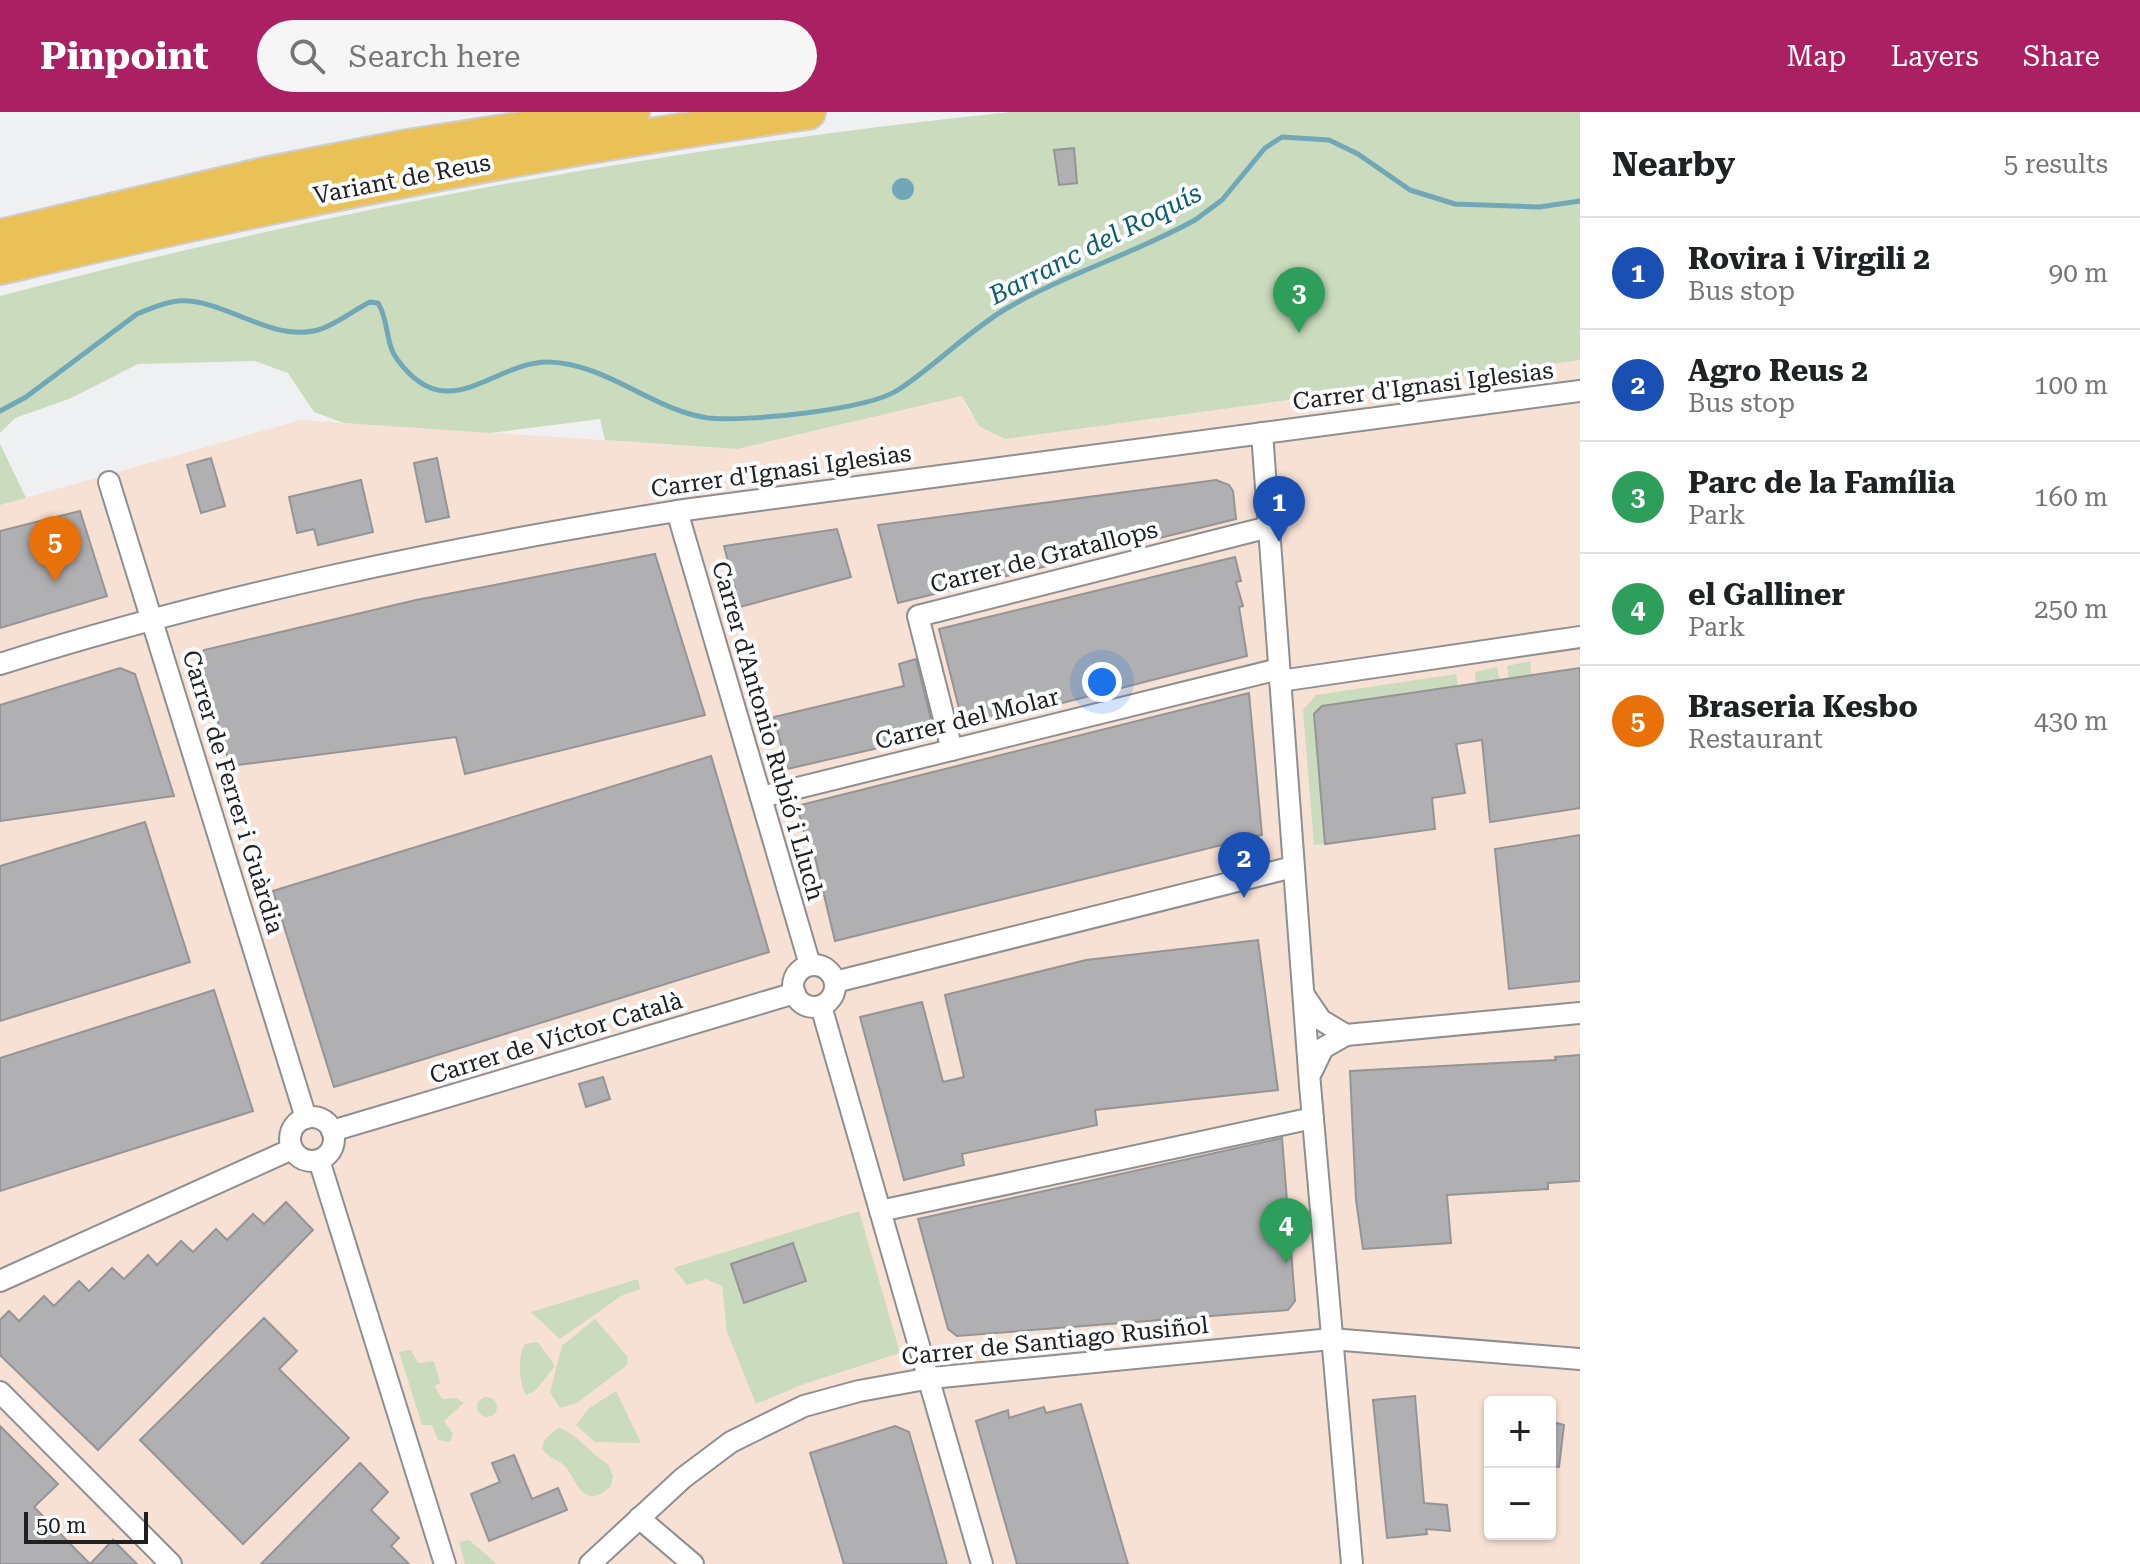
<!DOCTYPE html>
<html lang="en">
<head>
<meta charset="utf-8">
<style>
  body { margin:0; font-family:"Roboto Serif",serif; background:#f6f6f6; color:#202124 }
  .controls { position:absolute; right:24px; bottom:24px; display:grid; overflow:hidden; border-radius:8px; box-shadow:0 2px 6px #0004 }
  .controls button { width:72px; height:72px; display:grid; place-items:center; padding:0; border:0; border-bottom:2px solid #e0e0e0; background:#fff; color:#202124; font:40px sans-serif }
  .scale { position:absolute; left:24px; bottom:20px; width:124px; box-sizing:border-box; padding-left:8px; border:4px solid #202021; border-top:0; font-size:22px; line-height:28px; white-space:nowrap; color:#202021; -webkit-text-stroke:6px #fcfdff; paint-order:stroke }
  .you { position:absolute; left:1102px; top:570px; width:28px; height:28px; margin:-20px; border:6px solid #fff; border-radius:50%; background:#1a73e8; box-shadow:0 0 0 12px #1a73e833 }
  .badge { display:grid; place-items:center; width:52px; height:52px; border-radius:50%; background:#aa2062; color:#fff; font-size:26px; font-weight:700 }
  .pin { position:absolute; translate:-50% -66px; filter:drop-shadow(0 2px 4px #0008) }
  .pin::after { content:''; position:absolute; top:42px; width:28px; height:24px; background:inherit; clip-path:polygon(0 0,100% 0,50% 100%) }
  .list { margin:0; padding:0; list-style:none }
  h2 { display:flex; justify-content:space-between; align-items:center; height:104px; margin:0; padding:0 32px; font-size:34px }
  h2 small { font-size:26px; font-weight:400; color:#757577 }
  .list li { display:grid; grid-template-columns:52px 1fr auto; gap:24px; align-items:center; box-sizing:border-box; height:112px; padding:0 32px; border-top:2px solid #e0e0e0 }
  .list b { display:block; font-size:30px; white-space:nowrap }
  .list p { margin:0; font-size:26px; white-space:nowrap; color:#757577 }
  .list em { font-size:26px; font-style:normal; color:#757577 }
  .icon { flex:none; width:44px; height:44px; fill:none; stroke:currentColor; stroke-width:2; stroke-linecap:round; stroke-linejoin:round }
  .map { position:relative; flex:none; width:1580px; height:1452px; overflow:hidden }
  header { display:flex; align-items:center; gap:48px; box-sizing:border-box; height:112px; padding:0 40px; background:#aa2062; color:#fff }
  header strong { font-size:38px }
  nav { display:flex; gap:44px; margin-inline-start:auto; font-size:28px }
  .search { width:560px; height:72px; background:#f6f6f6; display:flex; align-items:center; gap:20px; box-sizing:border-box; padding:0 28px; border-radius:44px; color:#757577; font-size:30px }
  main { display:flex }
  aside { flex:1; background:#fff }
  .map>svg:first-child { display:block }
</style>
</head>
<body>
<header>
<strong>Pinpoint</strong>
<div class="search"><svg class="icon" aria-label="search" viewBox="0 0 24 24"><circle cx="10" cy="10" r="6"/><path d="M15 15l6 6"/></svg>Search here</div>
<nav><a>Map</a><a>Layers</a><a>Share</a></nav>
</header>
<main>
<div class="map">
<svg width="1580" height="1452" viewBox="0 0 1580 1452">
  <rect width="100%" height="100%" fill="#eff0f2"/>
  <path fill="#f7e1d4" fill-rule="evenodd" d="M1580,248V1452H0V393L301,308L737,337L962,284L969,299L1005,327ZM1490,1290H1550V1422H1490Z"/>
  <g fill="#cbdbbe">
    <path d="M1011,0H1580V248L1005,327L979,314L962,284L737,337L605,328L600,307L491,321L344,311L314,300L288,261L255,249L138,252L69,287L15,306L0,321V184C332,97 670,35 1011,0Z"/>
    <path d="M0,332L26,386L0,393Z"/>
    <path d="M1530,549L1532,564L1509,567L1507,554Z"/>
    <path d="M1497,555L1500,569L1476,572L1475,560Z"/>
    <path d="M1456,562L1458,575L1322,594L1314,602L1325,732L1314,733L1303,598L1316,583Z"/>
    <path d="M859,1099L900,1241L801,1273L756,1292L727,1220L722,1174L706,1167L687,1173L673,1156Z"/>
    <path d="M638,1167L640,1177L621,1184L560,1227L531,1200Z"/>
    <path d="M595,1207L628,1245L627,1253L577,1291L560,1296L550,1280L562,1234Z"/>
    <path d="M538,1230L555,1254L535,1279L526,1283C519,1271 517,1244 525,1232Z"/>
    <path d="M411,1238L418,1251L434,1249L440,1271L435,1274L442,1287L456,1286L464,1291L444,1309L453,1322L450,1330L438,1328L432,1313H422L399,1240Z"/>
    <path d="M616,1279L641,1331L595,1330L576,1313L588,1297Z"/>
    <circle cx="487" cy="1295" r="10"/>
    <path d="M558,1316C575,1319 591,1343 608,1352L613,1364L611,1374C587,1397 579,1376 568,1358C562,1348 549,1347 542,1337L545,1327Z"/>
    <path d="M469,1428L497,1452H465L459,1430Z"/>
  </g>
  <circle fill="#70a8b8" cx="903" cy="77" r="11"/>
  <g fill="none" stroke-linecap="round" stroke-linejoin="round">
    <path stroke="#70a8b8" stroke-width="5" d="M0,299L26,285L137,202C150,197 164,190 178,189C226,186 272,233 321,217C338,211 354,198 370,190L378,191C389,208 385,231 397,247C448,318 493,249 549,250C608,252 652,298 708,306C746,310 867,298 898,278C935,254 966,221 1004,198C1065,162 1134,142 1195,108L1222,88L1265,36L1282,25L1329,28L1358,42L1410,78L1455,92L1539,95L1580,89"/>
  </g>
  <g fill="#b0afb1" stroke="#959496" stroke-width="2">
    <path d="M1074,36L1077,71L1059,73L1054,38Z"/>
    <path d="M211,346L225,394L201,401L187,353Z"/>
    <path d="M437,346L449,405L426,410L414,351Z"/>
    <path d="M361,368L373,420L318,433L314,417L297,421L289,385Z"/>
    <path d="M1216,368L1229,373L1233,379L1236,407L898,491L878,413Z"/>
    <path d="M80,399L107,484L0,516V419Z"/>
    <path d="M837,417L851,465L740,495L724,434Z"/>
    <path d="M655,442L705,603L465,662L456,625L230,654L200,545L204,538L416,488Z"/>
    <path d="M1235,445L1241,469L1236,470L1243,494L1239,495L1247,544L964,616L939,517Z"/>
    <path d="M916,547L935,623L787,657L774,605L904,574L899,552Z"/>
    <path d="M120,556L135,562L174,684L0,709V593Z"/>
    <path d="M1580,556V696L1490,710L1482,628L1456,632L1465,681L1432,686L1435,717L1325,732L1314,602L1322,594Z"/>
    <path d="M1249,581L1262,723L835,829L814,741L810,742L797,694Z"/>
    <path d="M711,644L769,840L334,975L273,779Z"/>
    <path d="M145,710L190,850L0,909V754Z"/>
    <path d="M1580,723V869L1509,877L1495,737Z"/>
    <path d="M1258,828L1278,978L1095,998L1097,1013L962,1042L964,1053L904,1068L860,905L922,890L943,970L964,965L945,883L1086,848Z"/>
    <path d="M214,878L253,999L0,1079V946Z"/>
    <path d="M1580,943V1069L1548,1071V1077L1447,1083L1451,1131L1363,1137L1356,1088L1350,959L1556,948L1555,945Z"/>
    <path d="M603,965L610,987L586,995L579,972Z"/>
    <path d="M1282,1026L1295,1189L1288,1198L957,1224L948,1217L918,1107Z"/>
    <path d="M286,1090L313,1118L98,1338L0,1243V1208L9,1199L19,1209L44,1184L54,1194L79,1169L89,1179L112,1156L124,1167L148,1143L157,1153L181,1129L193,1140L216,1117L227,1128L253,1102L264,1112Z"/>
    <path d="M793,1131L806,1169L744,1191L731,1152Z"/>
    <path d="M264,1206L297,1239L279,1257L349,1326L243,1432L140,1328Z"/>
    <path d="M1415,1284L1424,1391L1447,1393L1450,1419L1426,1417L1427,1422L1387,1426L1373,1288Z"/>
    <path d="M1081,1292L1128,1452H1017L976,1309L1008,1298L1009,1306L1044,1295L1046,1301Z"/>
    <path d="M1550,1309L1564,1313L1559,1355L1550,1354Z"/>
    <path d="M0,1314L58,1372L34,1395L90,1452L113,1428L137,1452H0Z"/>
    <path d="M895,1314L909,1320L947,1452H844L810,1341Z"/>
    <path d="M514,1343L532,1387L558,1376L567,1398L489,1429L471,1382L500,1370L492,1351Z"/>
    <path d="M360,1351L388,1380L371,1398L399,1426L391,1434L409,1452H261Z"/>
  </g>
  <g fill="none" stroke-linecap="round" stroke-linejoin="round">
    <g stroke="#8e8f91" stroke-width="24">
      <g id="street">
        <path d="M1262,321L1310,973L1352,1452"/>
        <path d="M109,370L306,1006"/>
        <path d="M677,399L810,853"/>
        <path d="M0,552C221,482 448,436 677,399L1580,279"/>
        <path d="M1280,569L1580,525"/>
        <path d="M952,638L918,504L1269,415"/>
        <path d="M761,685L1279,557"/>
        <circle cx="814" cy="874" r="21"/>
        <path d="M835,870L1293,755"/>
        <path d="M1304,883L1321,908L1346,923"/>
        <path d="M821,894L982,1452"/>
        <path d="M1312,959L1323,936L1346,923L1580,901"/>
        <circle cx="312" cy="1027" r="22"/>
        <path d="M332,1019L795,881"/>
        <path d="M319,1048L445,1452"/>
        <path d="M880,1099L1313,1006"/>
        <path d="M0,1169L292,1037"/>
        <path d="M0,1280L171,1452"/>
        <path d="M639,1406L693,1452"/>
        <path d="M590,1452L683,1366L731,1330L804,1294L859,1279L931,1266L1331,1227L1580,1247"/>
      </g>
    </g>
    <g stroke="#cecece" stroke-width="38">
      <g id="highway">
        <path d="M0,125L264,63L408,35L632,0"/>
        <path d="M0,155C268,92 536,38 808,0"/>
      </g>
    </g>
    <use href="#street" stroke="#fff" stroke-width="20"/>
    <use href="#highway" stroke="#eac157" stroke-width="34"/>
  </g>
  <g text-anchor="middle" stroke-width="8" stroke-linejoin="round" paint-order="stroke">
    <g font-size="24" fill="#202021" stroke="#fcfdff">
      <text transform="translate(402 67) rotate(-11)" y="8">Variant de Reus</text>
      <text transform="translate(1423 274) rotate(-7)" y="8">Carrer d'Ignasi Iglesias</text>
      <text transform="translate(781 359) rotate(-8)" y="8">Carrer d'Ignasi Iglesias</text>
      <text transform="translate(1044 445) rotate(-14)" y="8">Carrer de Gratallops</text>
      <text transform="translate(967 607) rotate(-14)" y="8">Carrer del Molar</text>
      <text transform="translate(768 619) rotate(74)" y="8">Carrer d'Antonio Rubió i Lluch</text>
      <text transform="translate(233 680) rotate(73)" y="8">Carrer de Ferrer i Guàrdia</text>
      <text transform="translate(556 926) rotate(-17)" y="8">Carrer de Víctor Català</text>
      <text transform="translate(1055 1229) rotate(-6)" y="8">Carrer de Santiago Rusiñol</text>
    </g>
    <g font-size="26" font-style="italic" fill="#0c5d6d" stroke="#fcfdff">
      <text transform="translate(1095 132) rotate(-27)" y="9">Barranc del Roquís</text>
    </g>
  </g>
</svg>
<div class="controls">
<button>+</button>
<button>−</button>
</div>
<div class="scale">50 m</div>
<div class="you"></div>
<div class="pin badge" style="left:1279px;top:430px;background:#1a4fb4">1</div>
<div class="pin badge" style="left:1244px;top:786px;background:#1a4fb4">2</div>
<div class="pin badge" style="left:1299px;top:221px;background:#2e9e5b">3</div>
<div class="pin badge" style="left:1286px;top:1152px;background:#2e9e5b">4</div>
<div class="pin badge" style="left:55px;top:470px;background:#e8710a">5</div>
</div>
<aside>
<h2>Nearby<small>5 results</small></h2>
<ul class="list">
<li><span class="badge" style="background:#1a4fb4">1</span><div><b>Rovira i Virgili 2</b><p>Bus stop</p></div><em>90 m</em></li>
<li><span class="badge" style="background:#1a4fb4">2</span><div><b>Agro Reus 2</b><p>Bus stop</p></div><em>100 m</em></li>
<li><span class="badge" style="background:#2e9e5b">3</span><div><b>Parc de la Família</b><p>Park</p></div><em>160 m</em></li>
<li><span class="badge" style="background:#2e9e5b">4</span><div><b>el Galliner</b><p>Park</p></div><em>250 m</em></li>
<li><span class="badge" style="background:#e8710a">5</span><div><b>Braseria Kesbo</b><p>Restaurant</p></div><em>430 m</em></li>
</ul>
</aside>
</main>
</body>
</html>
